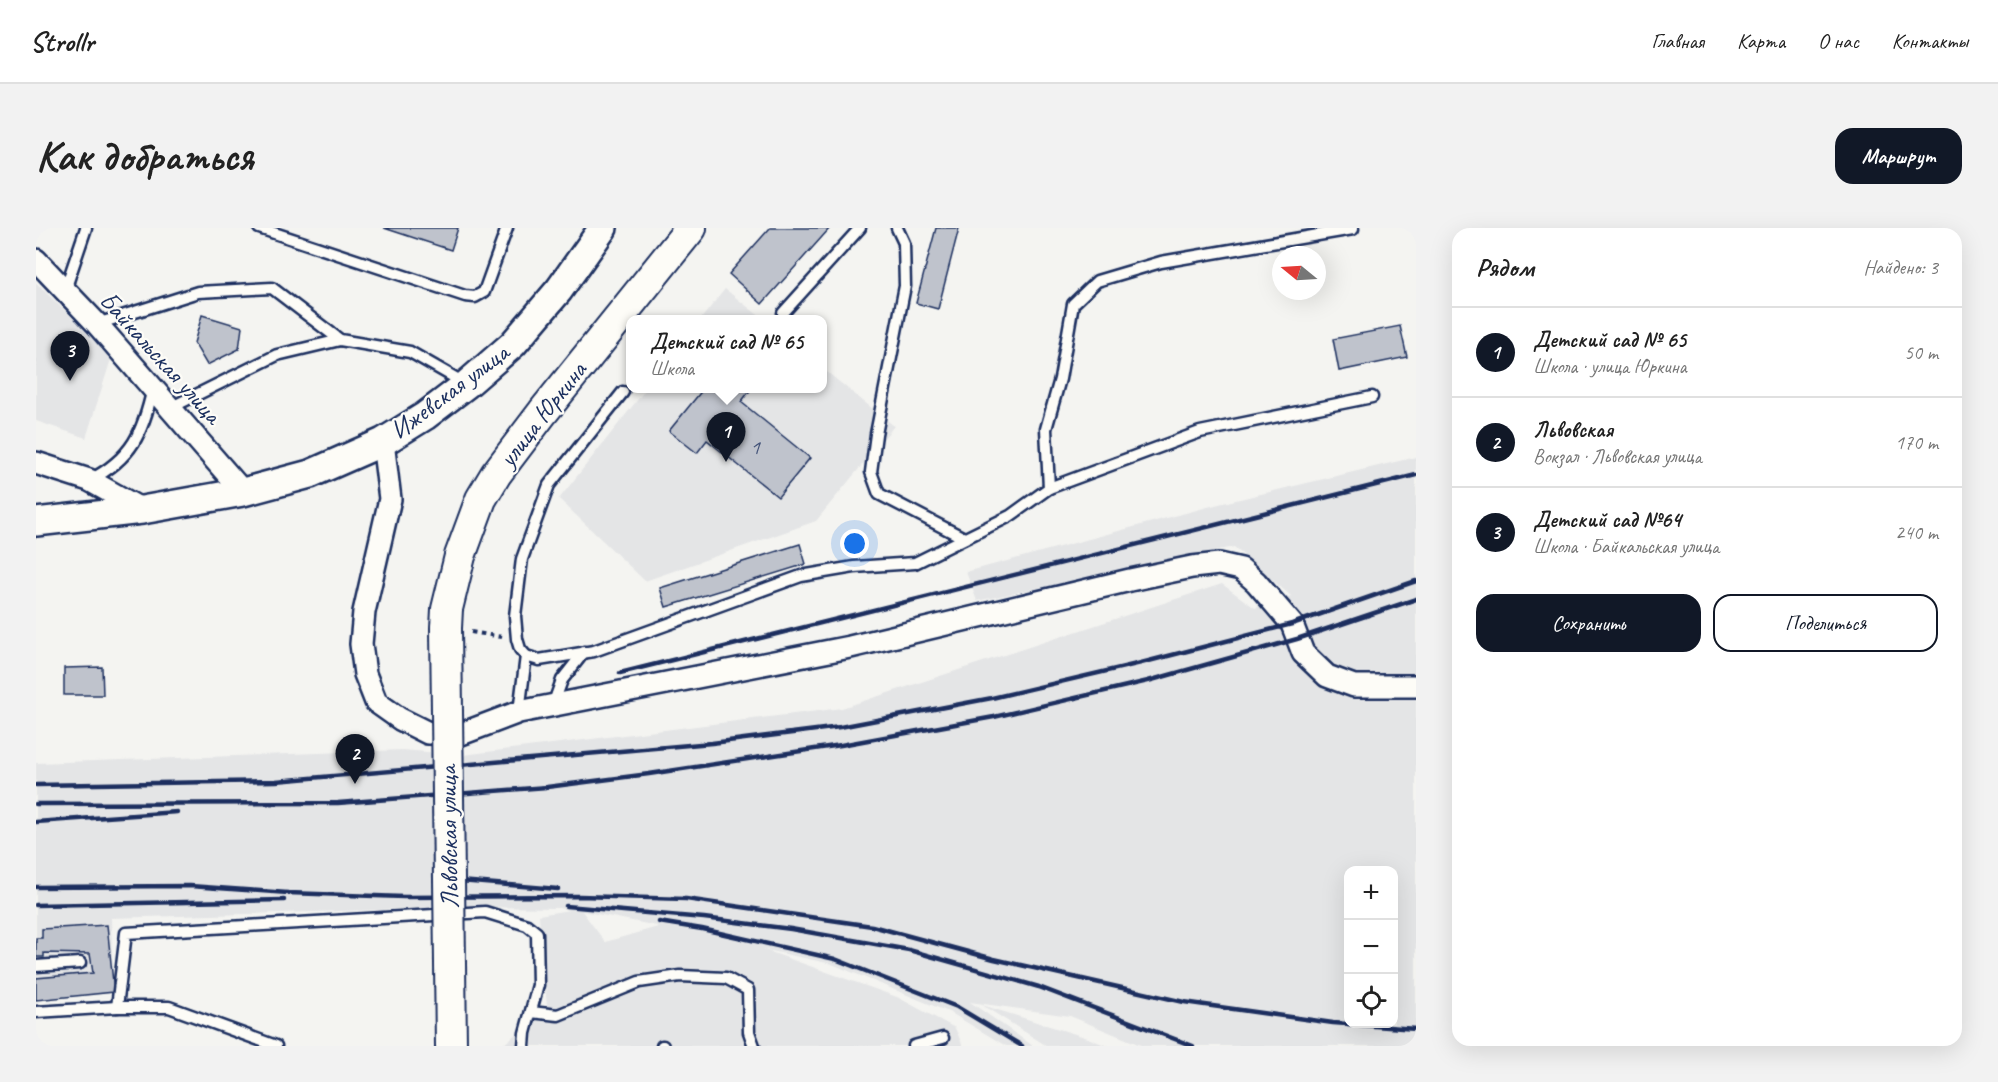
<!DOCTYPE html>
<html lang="ru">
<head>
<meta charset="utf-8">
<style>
  body { margin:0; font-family:Caveat,sans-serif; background:#f2f2f2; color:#222 }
  .controls { position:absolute; right:18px; bottom:18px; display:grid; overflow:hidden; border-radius:12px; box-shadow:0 6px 24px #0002 }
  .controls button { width:54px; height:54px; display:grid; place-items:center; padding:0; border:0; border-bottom:2px solid #e0e0e0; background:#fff; color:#222; font:30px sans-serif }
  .compass { position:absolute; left:1236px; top:18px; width:54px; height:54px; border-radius:50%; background:#fff; box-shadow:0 6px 24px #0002; rotate:288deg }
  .you { position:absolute; left:819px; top:316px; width:21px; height:21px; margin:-15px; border:4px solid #fff; border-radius:50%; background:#1a73e8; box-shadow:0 0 0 9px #1a73e833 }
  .badge { display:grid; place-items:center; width:39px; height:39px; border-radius:50%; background:#111827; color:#fff; font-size:20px; font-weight:700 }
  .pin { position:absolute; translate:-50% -50px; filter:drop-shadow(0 2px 3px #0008) }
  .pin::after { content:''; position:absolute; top:32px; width:21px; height:18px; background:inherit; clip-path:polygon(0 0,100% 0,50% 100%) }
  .popup { position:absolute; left:590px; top:87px; width:201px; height:78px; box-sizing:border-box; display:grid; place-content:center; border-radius:12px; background:#fff; filter:drop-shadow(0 2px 4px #0005); font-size:20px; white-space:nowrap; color:#767676 }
  .popup b { font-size:22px; color:#222 }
  .popup::after { content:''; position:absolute; left:50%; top:100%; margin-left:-12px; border:12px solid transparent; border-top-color:#fff }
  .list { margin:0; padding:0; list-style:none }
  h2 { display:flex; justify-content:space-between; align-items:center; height:78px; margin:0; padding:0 24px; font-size:26px }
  h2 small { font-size:20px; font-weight:400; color:#767676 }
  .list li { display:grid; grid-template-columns:39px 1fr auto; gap:18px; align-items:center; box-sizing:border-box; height:90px; padding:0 24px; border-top:2px solid #e0e0e0 }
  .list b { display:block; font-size:22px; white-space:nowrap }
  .list p { margin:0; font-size:20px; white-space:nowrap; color:#767676 }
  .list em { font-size:20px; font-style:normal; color:#767676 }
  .actions { display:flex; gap:12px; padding:18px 24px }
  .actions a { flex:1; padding:14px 0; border:2px solid #111827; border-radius:18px; text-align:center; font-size:21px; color:#111827 }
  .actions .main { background:#111827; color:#fff }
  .icon { flex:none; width:33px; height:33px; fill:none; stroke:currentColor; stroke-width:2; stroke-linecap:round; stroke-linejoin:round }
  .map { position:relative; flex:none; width:1380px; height:818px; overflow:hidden; border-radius:18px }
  header { display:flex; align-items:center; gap:36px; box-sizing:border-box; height:84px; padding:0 30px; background:#fff; border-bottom:2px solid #e0e0e0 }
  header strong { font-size:28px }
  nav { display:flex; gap:33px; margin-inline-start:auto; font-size:21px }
  .intro { display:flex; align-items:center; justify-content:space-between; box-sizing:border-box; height:144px; padding:0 36px }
  h1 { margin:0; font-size:42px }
  .button { padding:15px 27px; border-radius:18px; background:#111827; color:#fff; font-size:21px; font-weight:700 }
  main { display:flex; gap:36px; padding:0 36px }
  aside { flex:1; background:#fff; border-radius:18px; box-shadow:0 6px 24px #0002 }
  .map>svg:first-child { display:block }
</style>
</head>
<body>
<header>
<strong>Strollr</strong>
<nav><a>Главная</a><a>Карта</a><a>О нас</a><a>Контакты</a></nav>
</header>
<div class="intro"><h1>Как добраться</h1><a class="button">Маршрут</a></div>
<main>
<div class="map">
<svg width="1380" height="818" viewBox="0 0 1380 818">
  <rect width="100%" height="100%" fill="#f4f4f1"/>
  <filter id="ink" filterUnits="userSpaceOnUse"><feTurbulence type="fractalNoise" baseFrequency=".0167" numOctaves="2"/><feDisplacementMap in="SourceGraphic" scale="12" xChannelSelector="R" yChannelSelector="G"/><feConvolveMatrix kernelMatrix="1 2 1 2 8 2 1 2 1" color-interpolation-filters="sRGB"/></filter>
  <g filter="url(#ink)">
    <g fill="#e4e5e6" fill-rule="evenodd">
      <path d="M0,55L76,128L50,210L0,193Z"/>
      <path d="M689,61L727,91H665Z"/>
      <path d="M786,140L858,198L780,293L609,353L523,271L610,161L786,160Z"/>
      <path d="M1380,229V818H1107L1034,788L934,774L997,818H970L915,785L796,736L726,721L861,769L919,800L927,818H466L511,779L503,687L533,682L523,680L440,679L75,690L77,753L0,759V535L367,522L427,527L806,480L1186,356L1219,380L1255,368L1198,319L941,373L930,344L1183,276ZM1312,642H1358V796H1312ZM546,683L621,698L622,699L569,714Z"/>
      <path d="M946,777L1052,810L1071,818H1011Z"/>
    </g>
    <g fill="#bfc3cc" stroke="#1b2f5e" stroke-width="1.5">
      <path d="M348,0H422L415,22Z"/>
      <path d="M734,0H794L726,76L693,46Z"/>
      <path d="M900,0H923L902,81L880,75Z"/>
      <path d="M166,87L206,99L203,121L171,137L158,115Z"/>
      <path d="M1364,98L1371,129L1303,143L1297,111Z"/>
      <path d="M668,160H716L705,174L774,230L742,269L671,212L661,225L633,203Z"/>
      <path d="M764,316L770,336L630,379L624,360Z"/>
      <path d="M66,439L67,467H28V440Z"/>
      <path d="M71,697L78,764L0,772V750L57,745L54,726L8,725V729H0V710H6V701Z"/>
    </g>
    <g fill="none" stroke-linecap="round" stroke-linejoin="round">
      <g stroke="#1b2f5e" stroke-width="15">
        <g id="service">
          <path d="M223,0L429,68L439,69L448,64L471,0"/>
          <path d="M861,0L868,15L869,58L840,206L835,244L843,266L928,310"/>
          <path d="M29,62L50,0"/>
          <path d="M747,85L824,0"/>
          <path d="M61,96L162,64L236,60L304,112L374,124L430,156"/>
          <path d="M587,164L513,257L486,331L479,388L481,411L484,421L490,428L503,432L558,423L765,348L818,339L879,335L974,288L1013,260L1010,201L1024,151L1037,76L1061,53L1125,34L1317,1"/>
          <path d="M134,180L241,127L304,112"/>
          <path d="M54,252C96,230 107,205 117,160"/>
          <path d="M1013,260L1164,204L1336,169"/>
          <path d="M517,477L526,452L548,424"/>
          <path d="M483,484L490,428"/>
          <path d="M0,738L44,735"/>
          <path d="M81,779L90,705L449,684L491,697L501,705L502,757L489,805L488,818"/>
          <path d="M0,784L81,779H133L240,818"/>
          <path d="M495,784L522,787L603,754L644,748L690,750L712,762L713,804L718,818"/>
          <path d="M626,818H627"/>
          <path d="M878,818L907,810"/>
        </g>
      </g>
      <g stroke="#1b2f5e" stroke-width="26">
        <g id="minor">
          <path d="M0,32L61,96L207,264"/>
          <path d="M347,214L354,271L328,384L325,416L329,446L340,474L364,491L392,505L425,506L483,484L814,419L1094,352L1156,339L1183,336L1205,341L1220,354L1256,396L1267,425L1291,448L1318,458H1380"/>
          <path d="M0,235L53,252L106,282"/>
        </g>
      </g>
      <g stroke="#1b2f5e" stroke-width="32">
        <path id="tertiary" d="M0,294L106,282L207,264L274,246L347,214L389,188L431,156L477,116L523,62L567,0"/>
      </g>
      <g stroke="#1b2f5e" stroke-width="34">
        <g id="secondary">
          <path d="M410,400L411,381L424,328L445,271L460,246L507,184L655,0"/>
          <path d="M414,735L415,818"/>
        </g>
      </g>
      <path stroke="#1b2f5e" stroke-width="4" stroke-dasharray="4.5 4.5" stroke-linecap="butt" d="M435,404L466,409"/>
      <use href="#service" stroke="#fdfcf7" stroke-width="10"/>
      <use href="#minor" stroke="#fdfcf7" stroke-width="21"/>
      <use href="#tertiary" stroke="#fdfcf7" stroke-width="27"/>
      <use href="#secondary" stroke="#fdfcf7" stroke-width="30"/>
      <g stroke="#1b2f5e" stroke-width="4.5">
        <path d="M584,445L1380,247"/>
        <path d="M0,557L240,553L676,515L804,499L956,470L1105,435L1256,396L1380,353"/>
        <path d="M0,576L302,575L511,559L613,546L805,517L958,489L1112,453L1261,411L1380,371"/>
        <path d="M0,594L141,584"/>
        <path d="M424,653L522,661"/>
        <path d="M0,659L154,658L252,665L368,669L543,668L650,671L836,698L958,731L1148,774L1297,795L1380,801"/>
        <path d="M0,677L248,672"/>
        <path d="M530,678L668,690L755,701L873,722L1003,759L1157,818"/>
        <path d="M623,694L666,701L799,731L921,779L986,818"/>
      </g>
      <g stroke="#1b2f5e" stroke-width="34" stroke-linecap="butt">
        <path id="secondary-bridge" d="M410,400L414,735"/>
      </g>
      <use href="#secondary-bridge" stroke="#fdfcf7" stroke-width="30"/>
    </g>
  </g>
  <g text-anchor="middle" stroke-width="4.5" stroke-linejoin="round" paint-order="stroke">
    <g font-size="22" fill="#44547a">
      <text x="719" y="226">1</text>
    </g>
    <g font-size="26" fill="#1b2f5e" stroke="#fdfcf7">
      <text transform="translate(125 129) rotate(48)" y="9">Байкальская улица</text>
      <text transform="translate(413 163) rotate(-37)" y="9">Ижевская улица</text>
      <text transform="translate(506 186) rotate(-52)" y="9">улица Юркина</text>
      <text transform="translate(412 609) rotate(-91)" y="9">Львовская улица</text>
    </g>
  </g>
</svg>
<div class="controls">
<button>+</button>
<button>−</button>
<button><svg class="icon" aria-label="locate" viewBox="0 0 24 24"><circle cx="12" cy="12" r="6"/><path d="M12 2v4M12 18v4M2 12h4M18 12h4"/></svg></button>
</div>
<svg class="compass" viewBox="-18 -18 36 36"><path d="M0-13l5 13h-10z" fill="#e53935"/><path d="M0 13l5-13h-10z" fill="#767676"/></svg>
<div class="you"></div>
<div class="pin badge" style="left:690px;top:234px">1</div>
<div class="popup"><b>Детский сад № 65</b>Школа</div>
<div class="pin badge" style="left:319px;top:556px">2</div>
<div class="pin badge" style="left:34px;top:153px">3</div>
</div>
<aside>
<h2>Рядом<small>Найдено: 3</small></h2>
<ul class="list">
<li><span class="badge">1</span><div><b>Детский сад № 65</b><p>Школа · улица Юркина</p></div><em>50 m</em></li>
<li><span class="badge">2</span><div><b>Львовская</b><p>Вокзал · Львовская улица</p></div><em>170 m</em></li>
<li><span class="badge">3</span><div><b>Детский сад №64</b><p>Школа · Байкальская улица</p></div><em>240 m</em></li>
</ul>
<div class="actions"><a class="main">Сохранить</a><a>Поделиться</a></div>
</aside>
</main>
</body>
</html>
